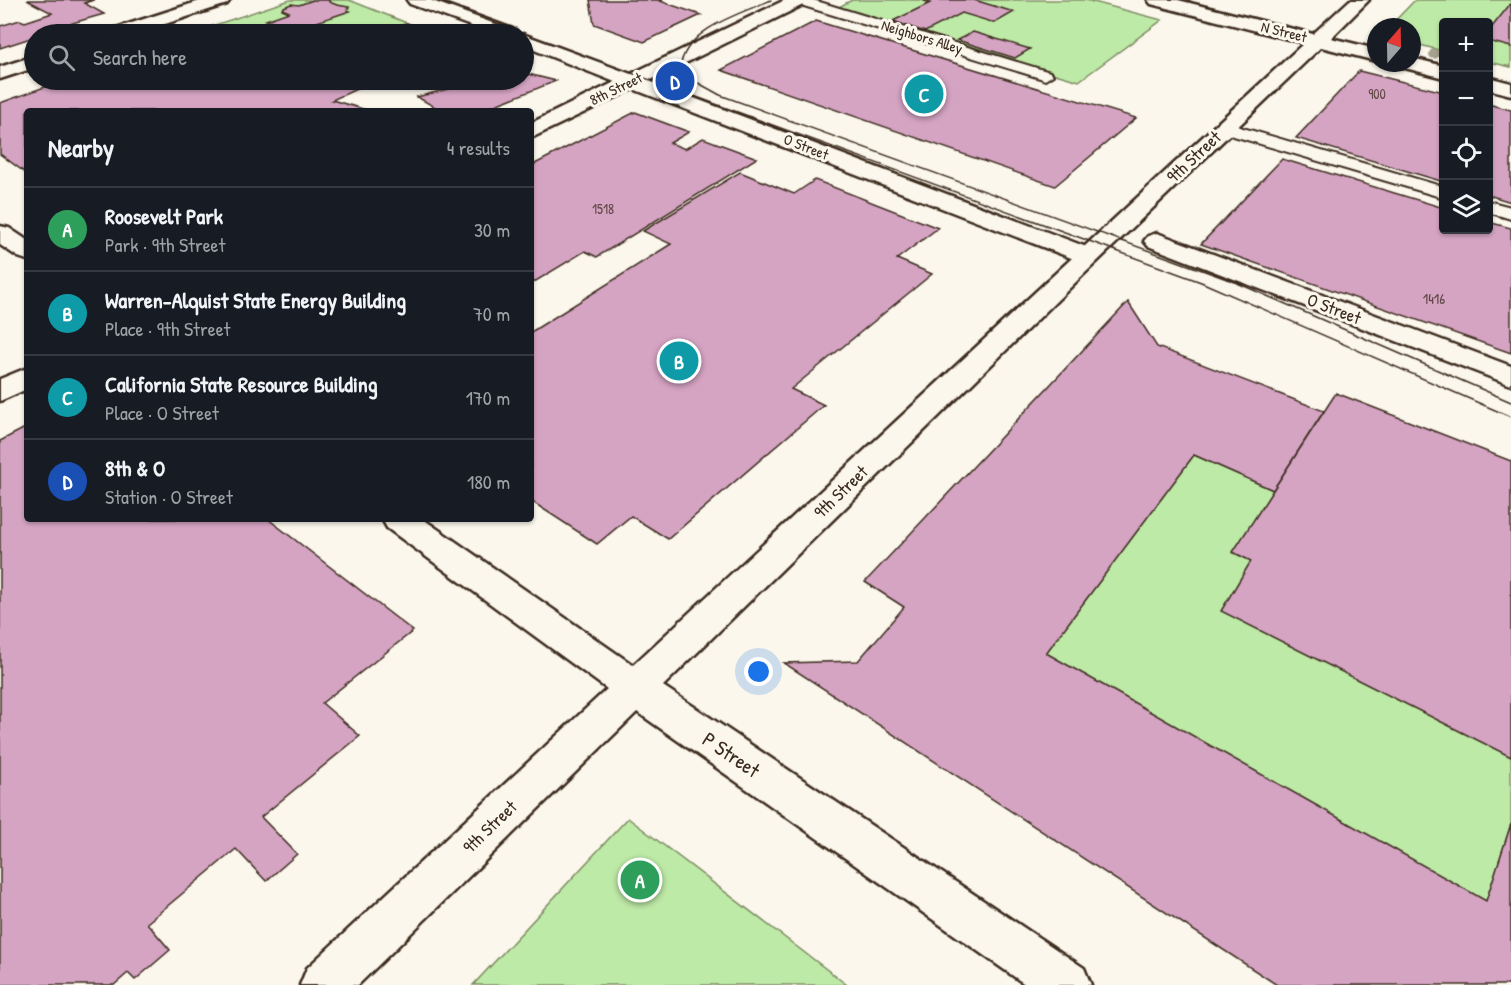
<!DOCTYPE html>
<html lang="en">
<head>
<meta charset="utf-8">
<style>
  body { margin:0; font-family:"Patrick Hand",sans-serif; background:#242831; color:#f1f3f6 }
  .controls { position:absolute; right:18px; top:18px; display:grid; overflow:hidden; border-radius:6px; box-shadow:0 2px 4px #0004 }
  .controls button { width:54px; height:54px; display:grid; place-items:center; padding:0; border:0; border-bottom:2px solid #363941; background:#171b24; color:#f1f3f6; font:30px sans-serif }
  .compass { position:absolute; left:1367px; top:18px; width:54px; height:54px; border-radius:50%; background:#171b24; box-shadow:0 2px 4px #0004; rotate:20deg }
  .you { position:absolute; left:759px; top:672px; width:21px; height:21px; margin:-15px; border:4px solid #fff; border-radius:50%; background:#1a73e8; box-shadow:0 0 0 9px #1a73e833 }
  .badge { display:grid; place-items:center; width:39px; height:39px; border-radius:50%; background:#b45309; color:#fff; font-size:20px; font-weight:700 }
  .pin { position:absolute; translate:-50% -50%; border:3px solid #fff; box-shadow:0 2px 6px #0006 }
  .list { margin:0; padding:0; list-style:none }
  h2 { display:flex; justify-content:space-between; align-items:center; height:78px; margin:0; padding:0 24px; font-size:26px }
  h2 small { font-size:20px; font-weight:400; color:#9ea1a6 }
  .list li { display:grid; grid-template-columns:39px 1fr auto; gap:18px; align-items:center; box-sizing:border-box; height:84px; padding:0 24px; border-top:2px solid #363941 }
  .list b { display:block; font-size:22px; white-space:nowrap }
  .list p { margin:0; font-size:20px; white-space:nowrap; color:#9ea1a6 }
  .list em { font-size:20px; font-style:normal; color:#9ea1a6 }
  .icon { flex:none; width:33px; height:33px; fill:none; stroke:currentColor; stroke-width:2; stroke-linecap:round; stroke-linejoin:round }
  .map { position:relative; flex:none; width:1511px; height:985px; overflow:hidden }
  .search { position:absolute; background:#171b24; box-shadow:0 2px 4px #0004; left:24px; top:24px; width:510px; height:66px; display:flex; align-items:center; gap:15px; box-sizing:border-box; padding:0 21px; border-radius:33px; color:#9ea1a6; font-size:22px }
  .panel { position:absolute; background:#171b24; box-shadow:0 2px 4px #0004; left:24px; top:108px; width:510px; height:414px; border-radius:6px }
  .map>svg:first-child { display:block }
</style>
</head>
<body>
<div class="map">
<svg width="1511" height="985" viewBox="0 0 1511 985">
  <rect width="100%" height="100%" fill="#fbf7ec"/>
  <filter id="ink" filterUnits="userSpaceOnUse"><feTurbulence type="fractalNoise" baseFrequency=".0167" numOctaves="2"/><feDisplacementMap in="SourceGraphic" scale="12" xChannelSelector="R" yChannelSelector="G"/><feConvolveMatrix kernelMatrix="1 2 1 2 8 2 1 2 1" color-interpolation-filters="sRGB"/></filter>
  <g filter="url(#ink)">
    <g fill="#beeaa7" stroke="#7c8a62" stroke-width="1.5">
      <path d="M290,0H349L407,23L376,34H188Z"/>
      <path d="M852,0H1086L1162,20L1079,81L835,9Z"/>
      <path d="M1415,0H1511V67L1489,62L1488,22H1444L1443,51L1412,43V27H1389Z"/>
      <path d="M1194,455L1273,490L1233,553L1251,561L1511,757V824L1486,901L1046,653Z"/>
      <path d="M628,818L847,985H473Z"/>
    </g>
    <g fill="#d5a4c3" stroke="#3b2a1e" stroke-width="1.5">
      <path d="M27,0H94L84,3L104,14L34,34V37L0,48V26L20,20L25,22L52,13Z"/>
      <path d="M313,0H329V2L337,5L349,7L347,10L350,11L293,30L290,29L279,33L268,28L278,24L266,20L289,12L282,9L284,7L291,4L299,5Z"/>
      <path d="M590,0H663L660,1L701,15L644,42L594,24Z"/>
      <path d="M922,0H974L1014,12L995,23L962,13L925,32L893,21L930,3Z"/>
      <path d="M1511,3V47L1488,41V32Z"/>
      <path d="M816,21L1136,118L1055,186L721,70Z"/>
      <path d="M407,23L439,34H376Z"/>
      <path d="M973,32L1030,49L1015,58L957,40Z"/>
      <path d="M1359,71L1444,92V182L1296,138Z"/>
      <path d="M524,73L556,81L480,111H442L417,97L482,80H524Z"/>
      <path d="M64,80H236L230,82L240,86L259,80H371L361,87L332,100L370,111H27V174L0,154V103Z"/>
      <path d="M1488,104L1511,110V202L1488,195Z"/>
      <path d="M635,112L689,132L670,143L685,149L703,138L757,158L597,257L585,251L531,284V166Z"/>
      <path d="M1282,159L1444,208V230H1488V222L1511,228V353L1201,244Z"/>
      <path d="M740,172L794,194L815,180L938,228L897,259L932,274L791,389L824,405L668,539L631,516L597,544L531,501V332L671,244L643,231Z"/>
      <path d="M1128,302L1157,347L1324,411L1273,490L1194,455L1046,653L1486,901L1511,824V985H1277L784,663L858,661L904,607L865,582Z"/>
      <path d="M1336,393L1511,461V757L1221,611L1251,561L1233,552Z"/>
      <path d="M27,427V519H268L413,631L322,703L360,736L261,817L297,854L266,881L236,849L147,923L170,950L135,980L128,973L114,985H0V441Z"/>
    </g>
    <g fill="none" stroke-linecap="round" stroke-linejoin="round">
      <g stroke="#3b2a1e" stroke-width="4">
        <g id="lane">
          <path d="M792,0H813L1050,72L1053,75L1045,80L1040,78L794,3Z"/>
          <path d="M1226,123L1444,187V198L1220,132L1218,128L1220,124Z"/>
          <path d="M1488,201L1511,207V219L1488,212Z"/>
        </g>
      </g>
      <g stroke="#3b2a1e" stroke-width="5">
        <g id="street">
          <path d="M203,0H230L227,4L134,34H108L110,30Z"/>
          <path d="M407,0H433L516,30L518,34H493L410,4Z"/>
          <path d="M785,0H808L805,4L649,81L1097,251L1101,256L1097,261L1088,264L1079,261L633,89L531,138V123L615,82L524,46L523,34L631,74Z"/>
          <path d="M34,56V68L0,79V67Z"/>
          <path d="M1157,233L1511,366V385L1148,246L1144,241L1148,236Z"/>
          <path d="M27,368V389L0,401V379Z"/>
        </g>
      </g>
      <g stroke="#3b2a1e" stroke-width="5">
        <g id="secondary">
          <path d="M1148,0H1178L1313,34L1350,0H1369L1331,38L1376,49V61L1321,47L1083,275L663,686L1084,968L1091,985H1026L637,712L358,985H300L307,968L607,689L387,528L382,519H423L633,665L1304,43L1151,4Z"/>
          <path d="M1412,58L1444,66V78L1401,67L1398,63H1412Z"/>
          <path d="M1488,77L1511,83V95L1488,89Z"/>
          <path d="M0,226L9,228L27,240V260L18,257L0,245Z"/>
        </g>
      </g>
      <use href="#lane" fill="#fbf7ec" fill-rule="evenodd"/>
      <use href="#street" fill="#fbf7ec" fill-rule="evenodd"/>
      <use href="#secondary" fill="#fbf7ec" fill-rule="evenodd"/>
      <g stroke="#3b2a1e" stroke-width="1.5">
        <path d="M432,0L1201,282L1511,417"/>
        <path d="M771,0C740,14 690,27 681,63L691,79L720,95L1235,282L1511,402"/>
      </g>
    </g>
    <circle fill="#a4a18d" cx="1434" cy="54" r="5"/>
  </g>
  <g text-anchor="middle" stroke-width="6" stroke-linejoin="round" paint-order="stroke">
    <g font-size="14" fill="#624847">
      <text x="1377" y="99">900</text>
      <text x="603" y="214">1518</text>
    </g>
    <g font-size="15" fill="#3b2a1e" stroke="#fbf7ec">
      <text transform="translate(1284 32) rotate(14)" y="5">N Street</text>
      <text transform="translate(922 37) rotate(17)" y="5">Neighbors Alley</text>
      <text transform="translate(616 89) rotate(-26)" y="5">8th Street</text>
      <text transform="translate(806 147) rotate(21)" y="5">O Street</text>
    </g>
    <g font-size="15" fill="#624847">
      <text x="1434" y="304">1416</text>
    </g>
    <g font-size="18" fill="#3b2a1e" stroke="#fbf7ec">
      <text transform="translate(1194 157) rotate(-43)" y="6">9th Street</text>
      <text transform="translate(1334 309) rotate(21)" y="6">O Street</text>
      <text transform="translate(841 492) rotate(-44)" y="6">9th Street</text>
      <text transform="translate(490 827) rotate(-44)" y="6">9th Street</text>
    </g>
    <g font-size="21" fill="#3b2a1e" stroke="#fbf7ec">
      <text transform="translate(731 755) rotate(34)" y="7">P Street</text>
    </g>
  </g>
</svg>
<div class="controls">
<button>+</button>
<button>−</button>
<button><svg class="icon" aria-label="locate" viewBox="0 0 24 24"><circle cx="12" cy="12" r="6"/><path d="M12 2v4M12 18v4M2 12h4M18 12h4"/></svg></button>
<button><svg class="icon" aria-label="layers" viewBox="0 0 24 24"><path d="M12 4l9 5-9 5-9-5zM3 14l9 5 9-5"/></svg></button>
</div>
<svg class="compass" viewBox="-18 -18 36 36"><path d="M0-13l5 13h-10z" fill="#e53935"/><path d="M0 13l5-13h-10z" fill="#9ea1a6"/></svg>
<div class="you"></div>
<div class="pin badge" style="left:640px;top:880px;background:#2e9e5b">A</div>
<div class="pin badge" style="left:679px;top:361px;background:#0f9aa8">B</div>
<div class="pin badge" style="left:924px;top:94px;background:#0f9aa8">C</div>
<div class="pin badge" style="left:675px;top:81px;background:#1a4fb4">D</div>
<div class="search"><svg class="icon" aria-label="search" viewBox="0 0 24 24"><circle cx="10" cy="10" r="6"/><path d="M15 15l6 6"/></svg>Search here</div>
<section class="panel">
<h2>Nearby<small>4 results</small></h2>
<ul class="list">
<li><span class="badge" style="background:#2e9e5b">A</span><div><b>Roosevelt Park</b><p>Park · 9th Street</p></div><em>30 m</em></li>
<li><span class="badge" style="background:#0f9aa8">B</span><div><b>Warren-Alquist State Energy Building</b><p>Place · 9th Street</p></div><em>70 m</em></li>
<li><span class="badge" style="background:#0f9aa8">C</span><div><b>California State Resource Building</b><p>Place · O Street</p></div><em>170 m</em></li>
<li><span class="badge" style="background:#1a4fb4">D</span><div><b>8th &amp; O</b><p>Station · O Street</p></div><em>180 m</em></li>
</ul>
</section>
</div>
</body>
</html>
